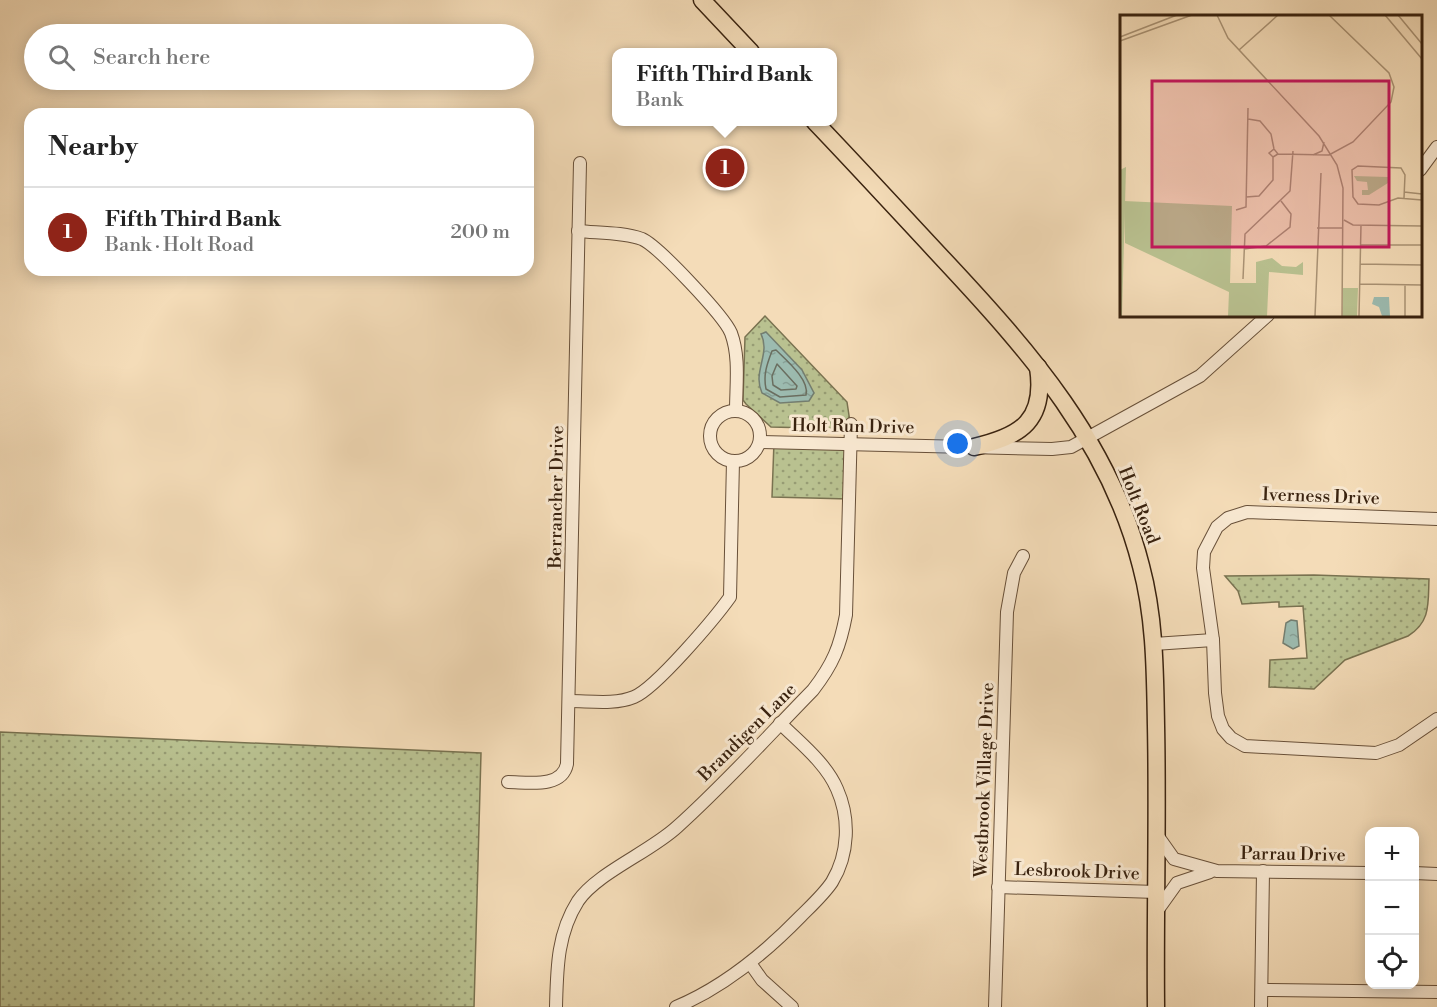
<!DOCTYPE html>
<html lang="en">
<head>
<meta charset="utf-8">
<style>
  body { margin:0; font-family:"Libre Bodoni",serif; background:#f6f6f6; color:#222 }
  .controls { position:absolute; right:18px; bottom:18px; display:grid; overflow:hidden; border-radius:12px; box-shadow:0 3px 15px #0003 }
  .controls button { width:54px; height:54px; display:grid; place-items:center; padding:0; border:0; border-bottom:2px solid #e0e0e0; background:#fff; color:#222; font:30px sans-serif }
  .you { position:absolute; left:958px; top:444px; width:21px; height:21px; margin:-15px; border:4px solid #fff; border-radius:50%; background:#1a73e8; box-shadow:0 0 0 9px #1a73e833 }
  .badge { display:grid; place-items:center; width:39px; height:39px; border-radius:50%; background:#8f2418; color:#fff; font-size:20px; font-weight:700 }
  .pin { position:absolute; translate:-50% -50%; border:3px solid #fff; box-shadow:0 2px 6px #0006 }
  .popup { position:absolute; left:612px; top:48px; width:225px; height:78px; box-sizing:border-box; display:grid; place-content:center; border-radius:12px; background:#fff; filter:drop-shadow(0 2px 4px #0005); font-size:20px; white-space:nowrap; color:#767676 }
  .popup b { font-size:22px; color:#222 }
  .popup::after { content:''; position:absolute; left:50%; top:100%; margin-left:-12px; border:12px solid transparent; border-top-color:#fff }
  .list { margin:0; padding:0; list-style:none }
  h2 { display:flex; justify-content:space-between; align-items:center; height:78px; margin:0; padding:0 24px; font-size:26px }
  h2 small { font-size:20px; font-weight:400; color:#767676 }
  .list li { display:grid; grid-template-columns:39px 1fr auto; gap:18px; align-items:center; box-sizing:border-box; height:90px; padding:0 24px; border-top:2px solid #e0e0e0 }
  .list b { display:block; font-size:22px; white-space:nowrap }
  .list p { margin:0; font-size:20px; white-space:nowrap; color:#767676 }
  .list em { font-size:20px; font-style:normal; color:#767676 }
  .icon { flex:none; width:33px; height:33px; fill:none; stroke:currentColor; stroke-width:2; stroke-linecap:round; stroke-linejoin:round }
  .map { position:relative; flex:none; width:1437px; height:1007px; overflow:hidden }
  .search { position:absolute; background:#fff; box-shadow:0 3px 15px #0003; left:24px; top:24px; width:510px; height:66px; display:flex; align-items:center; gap:15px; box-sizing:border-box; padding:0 21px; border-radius:33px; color:#767676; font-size:22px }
  .panel { position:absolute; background:#fff; box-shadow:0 3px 15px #0003; left:24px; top:108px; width:510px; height:168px; border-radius:18px }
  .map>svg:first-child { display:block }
</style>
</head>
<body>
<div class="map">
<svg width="1437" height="1007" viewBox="0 0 1437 1007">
  <defs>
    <pattern id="grass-dots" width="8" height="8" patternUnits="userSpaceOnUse" patternTransform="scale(1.5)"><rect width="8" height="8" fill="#b9c190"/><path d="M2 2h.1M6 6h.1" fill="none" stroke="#979c74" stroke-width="1.8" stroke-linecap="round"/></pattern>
    <pattern id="water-ripples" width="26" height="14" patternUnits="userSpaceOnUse" patternTransform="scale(1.5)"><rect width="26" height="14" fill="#9cbbb0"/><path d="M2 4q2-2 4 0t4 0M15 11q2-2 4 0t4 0" fill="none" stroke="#87a096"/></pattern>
  </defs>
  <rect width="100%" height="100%" fill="#f4dcb8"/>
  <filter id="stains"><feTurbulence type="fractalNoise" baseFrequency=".00333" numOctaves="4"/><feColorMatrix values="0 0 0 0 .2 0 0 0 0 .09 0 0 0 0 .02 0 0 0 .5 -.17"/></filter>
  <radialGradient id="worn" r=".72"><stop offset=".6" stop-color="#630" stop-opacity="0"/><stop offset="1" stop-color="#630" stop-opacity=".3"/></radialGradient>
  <g fill="url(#grass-dots)" stroke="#797250" stroke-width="1.5">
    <path d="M765,316L847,402L851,429L771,427L746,404L743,400L745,337Z"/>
    <path d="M774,442L851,444L849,499L772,497Z"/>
    <path d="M1314,575L1429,579C1428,603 1431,622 1408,636L1345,660L1314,689L1269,687L1270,660L1307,658L1303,606L1279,607V602H1276L1242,604L1238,591L1225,576Z"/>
    <path d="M0,732L481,753L474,1007H0Z"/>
  </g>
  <g fill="url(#water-ripples)" stroke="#747e70" stroke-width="1.5">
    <path d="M766,332L802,370L814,393L809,401L780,403L762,393C752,372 771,354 761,334Z"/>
    <path d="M1291,620L1297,621L1299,646L1293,649L1283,643L1286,623Z"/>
  </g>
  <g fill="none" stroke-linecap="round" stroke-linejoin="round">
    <g stroke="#6a6e60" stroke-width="1.5">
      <path d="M776,350C786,360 810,380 806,395L780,397L766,389C763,375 767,364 772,351Z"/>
      <path d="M777,364L797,386L796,389L781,390L773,385L772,376Z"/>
    </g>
    <g stroke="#685039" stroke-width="14">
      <g id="minor">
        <path d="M1420,170L1437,147"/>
        <path d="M578,231C598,233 623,232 642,239C658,246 724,316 731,333C740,357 736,385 736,411"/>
        <circle cx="735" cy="436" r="25"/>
        <path d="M760,442L1052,449L1071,447L1200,376L1268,315"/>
        <path d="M1437,519L1247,512L1228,518L1217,527L1204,552L1203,568L1213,640L1215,693L1218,716L1223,729L1231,738L1245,746L1376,753L1399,745L1437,719"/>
        <path d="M1154,644L1213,640"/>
        <path d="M569,701C590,701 615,705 634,697C656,688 715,618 730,597L733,461"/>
        <path d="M508,782C527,782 562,789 567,764L580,163"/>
        <path d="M1157,835L1174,859L1217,871L1370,873"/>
        <path d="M1414,873L1437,874"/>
        <path d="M998,887L1156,892"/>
        <path d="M1157,911L1177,883L1210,872"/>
        <path d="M750,963L762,980L792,1007"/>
        <path d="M1262,990L1437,992"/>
        <path d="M556,1007C557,969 557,934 578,901C597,873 650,852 677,827C725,784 768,736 813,690C833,664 840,647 846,615L851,424"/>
        <path d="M676,1007C724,987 765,953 801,916C812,905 824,894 832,882C849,854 850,818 837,789C826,763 800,743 780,723"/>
        <path d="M995,1007L1007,612L1014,573L1023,556"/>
        <path d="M1261,1007L1263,871"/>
      </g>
    </g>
    <g stroke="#39220f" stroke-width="19">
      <g id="major">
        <path d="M702,0L751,52"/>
        <path d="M815,122C859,168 902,215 945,261C1030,352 1110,443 1141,566C1155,618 1155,672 1156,726C1158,819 1155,913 1156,1007"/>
        <path d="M974,447C1022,436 1046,420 1038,367"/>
      </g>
    </g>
    <use href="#minor" stroke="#f8e8d1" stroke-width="12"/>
    <use href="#major" stroke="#f4dcb8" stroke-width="16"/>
  </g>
  <g text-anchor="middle" stroke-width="6" stroke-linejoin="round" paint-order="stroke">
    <g font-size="18" fill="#39220f" stroke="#f8e8d1">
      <text transform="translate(853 426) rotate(1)" y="6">Holt Run Drive</text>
      <text transform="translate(1321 496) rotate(2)" y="6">Iverness Drive</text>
      <text transform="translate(556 497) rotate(-89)" y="6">Berrancher Drive</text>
      <text transform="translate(1139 505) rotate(68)" y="6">Holt Road</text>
      <text transform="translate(747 732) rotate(-45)" y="6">Brandigen Lane</text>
      <text transform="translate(984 780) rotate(-88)" y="6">Westbrook Village Drive</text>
      <text transform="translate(1293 854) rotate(1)" y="6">Parrau Drive</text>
      <text transform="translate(1077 871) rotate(2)" y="6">Lesbrook Drive</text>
    </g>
  </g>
  <g transform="translate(1120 15)">
    <rect width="302" height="302" fill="#f4dcb8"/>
    <path d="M234,161L268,162V168L249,180H242V175H248L247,167L237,166ZM4,186L112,191L110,268H136V247L152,243L162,251L176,252L183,247V260L149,257L147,301H108L109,277L5,228ZM223,273H238L237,301H222Z" fill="#b9c190"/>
    <path d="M6,152L2,301H0V155Z" fill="#b9c190"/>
    <path d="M254,282H269L270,301H262L259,292L252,289Z" fill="#9cbbb0"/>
    <path fill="none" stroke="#a99274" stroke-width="1.5" d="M97,0L108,23L199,121L217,150L223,173L222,301M265,0L302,44M278,0L302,29M0,22L57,0M0,26L72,0M119,35L158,0M128,104L140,106L151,119L154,134M158,139L209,140L233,127L271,87L274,72L269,58L209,0M193,140L202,136L204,127M284,177L302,179M126,182L139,181L153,165V142L149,138L154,134L158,139L153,142M284,183L285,160L281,153L238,151L232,155L233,182L238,189L259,190L278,183L302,185M116,195L126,192L128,93M224,205L233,210L302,211M197,213H222M240,230H302M124,234L146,231L170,212L171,199L161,186M240,249L302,250M123,264L125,219L170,176L173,136M240,269L302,270M195,301L201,158M239,301L241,210M285,301V270"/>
    <path fill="#c2185b" fill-opacity="0.15" stroke="#c2185b" stroke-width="3" d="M32,66H269V232H32Z"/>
    <rect width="302" height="302" fill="none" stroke="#39220f" stroke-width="3"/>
  </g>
  <rect width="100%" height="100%" filter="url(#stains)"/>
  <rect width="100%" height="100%" fill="url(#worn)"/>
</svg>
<div class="controls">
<button>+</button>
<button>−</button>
<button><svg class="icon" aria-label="locate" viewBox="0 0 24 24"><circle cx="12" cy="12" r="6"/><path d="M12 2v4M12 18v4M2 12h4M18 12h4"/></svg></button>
</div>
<div class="you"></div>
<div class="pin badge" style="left:725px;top:168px">1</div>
<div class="popup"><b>Fifth Third Bank</b>Bank</div>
<div class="search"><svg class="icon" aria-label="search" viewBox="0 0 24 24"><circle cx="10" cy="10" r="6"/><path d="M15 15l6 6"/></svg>Search here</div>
<section class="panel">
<h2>Nearby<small></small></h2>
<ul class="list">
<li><span class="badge">1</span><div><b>Fifth Third Bank</b><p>Bank · Holt Road</p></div><em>200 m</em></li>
</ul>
</section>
</div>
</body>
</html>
